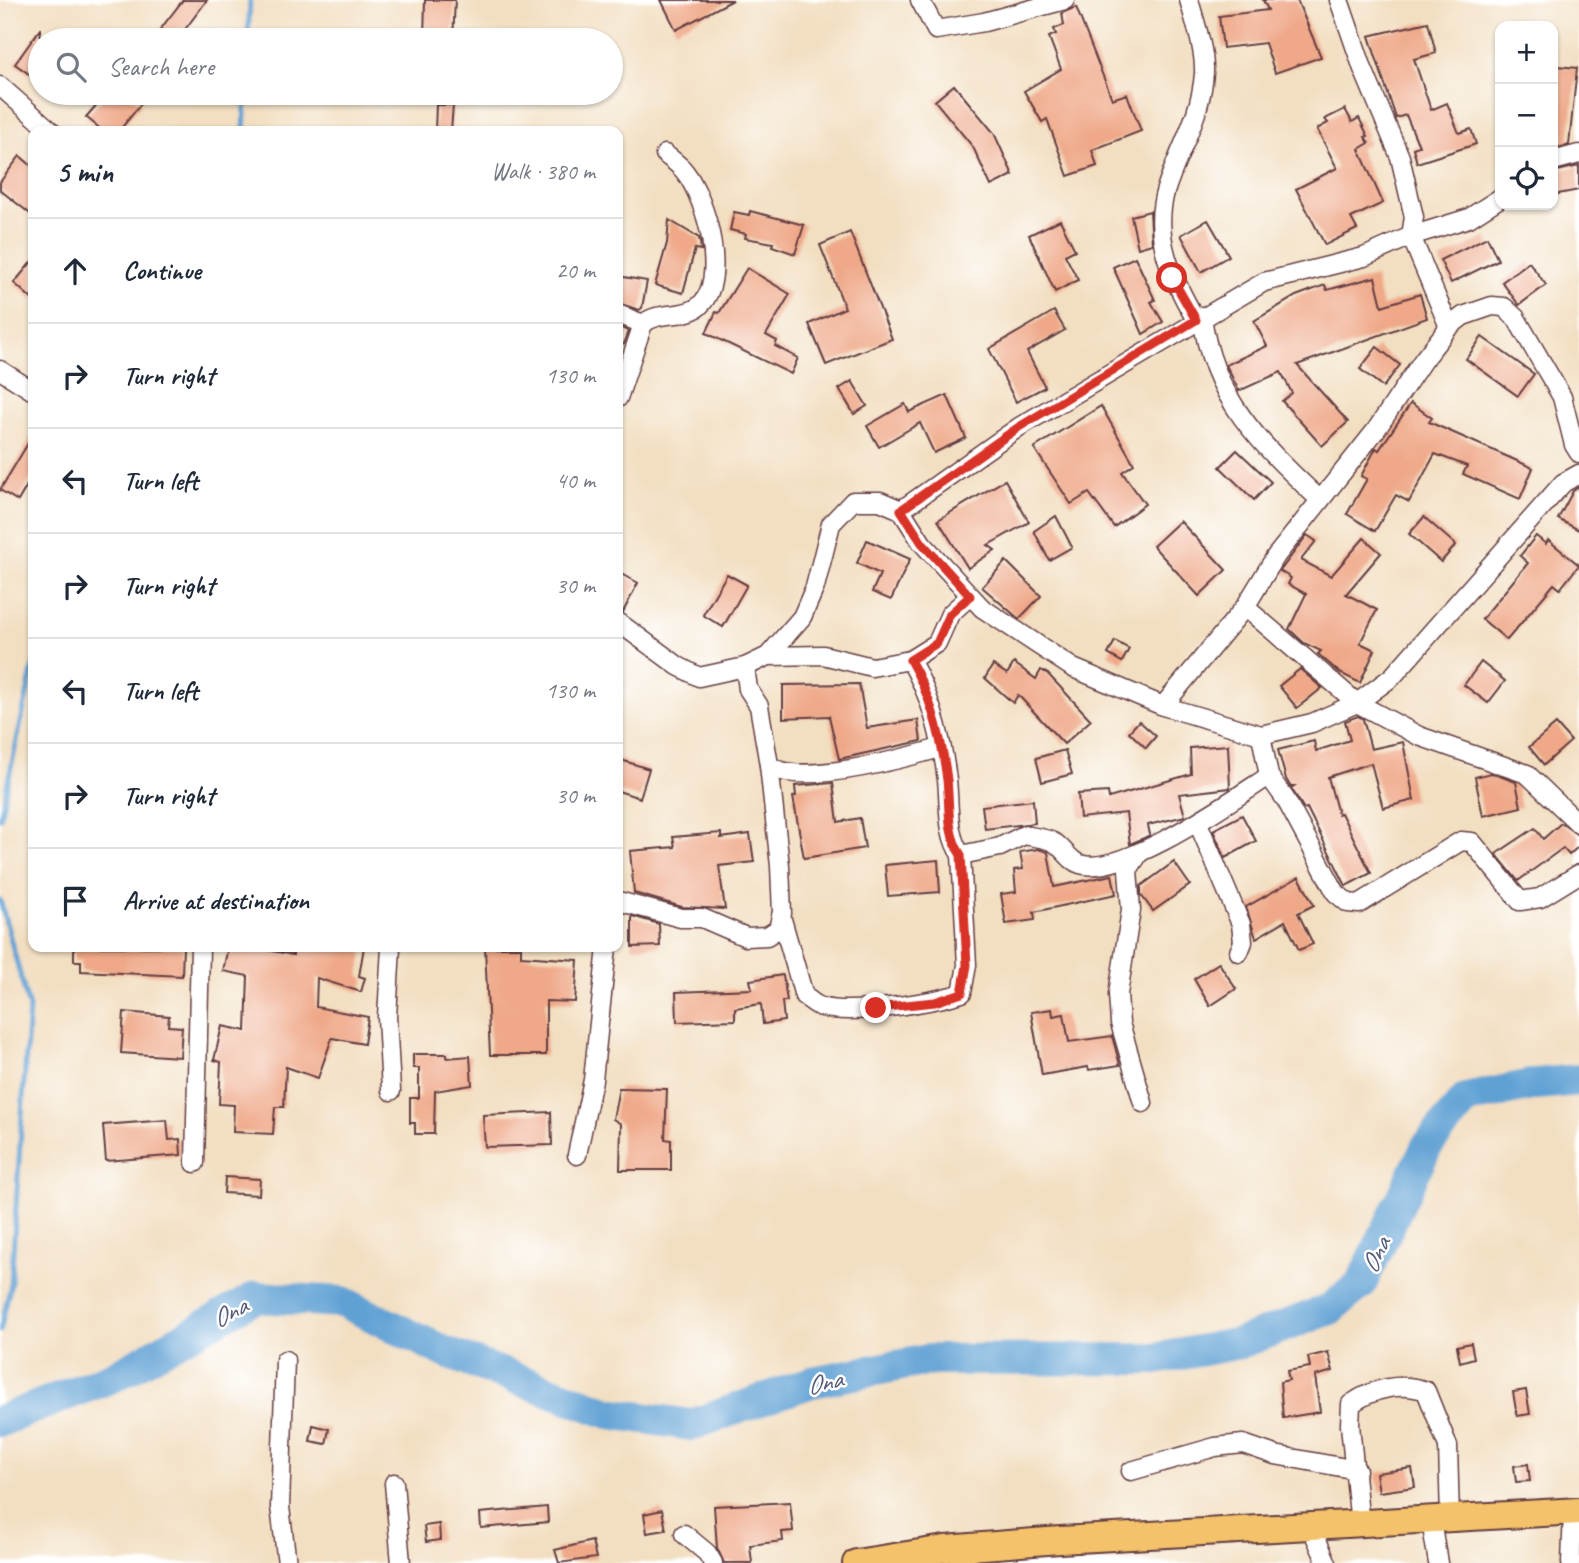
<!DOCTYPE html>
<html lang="en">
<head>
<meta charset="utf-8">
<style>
  body { margin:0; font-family:Caveat,sans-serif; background:#f2f2f3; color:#1f2937 }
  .controls { position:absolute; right:21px; top:21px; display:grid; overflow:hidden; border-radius:14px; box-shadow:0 2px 5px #0004 }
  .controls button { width:63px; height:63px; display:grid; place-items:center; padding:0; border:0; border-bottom:2px solid #e0e1e3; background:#fff; color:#1f2937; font:35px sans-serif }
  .stop { position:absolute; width:21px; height:21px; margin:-16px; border:5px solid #d93025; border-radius:50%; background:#fff }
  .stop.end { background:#d93025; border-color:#fff; box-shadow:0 2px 7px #0008 }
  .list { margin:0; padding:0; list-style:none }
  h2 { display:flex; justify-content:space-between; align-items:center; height:91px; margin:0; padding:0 28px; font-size:30px }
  h2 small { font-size:23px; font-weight:400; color:#747a83 }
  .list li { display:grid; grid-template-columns:46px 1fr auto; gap:21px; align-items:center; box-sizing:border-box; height:105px; padding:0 28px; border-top:2px solid #e0e1e3 }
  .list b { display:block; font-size:26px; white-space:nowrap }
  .list em { font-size:23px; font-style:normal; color:#747a83 }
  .icon { flex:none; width:38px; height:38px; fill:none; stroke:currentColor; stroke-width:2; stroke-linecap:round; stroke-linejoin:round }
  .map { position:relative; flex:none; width:1579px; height:1563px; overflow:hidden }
  .search { position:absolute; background:#fff; box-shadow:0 2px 5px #0004; left:28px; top:28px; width:595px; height:77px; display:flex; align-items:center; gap:18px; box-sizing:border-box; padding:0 24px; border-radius:38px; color:#747a83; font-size:26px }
  .panel { position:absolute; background:#fff; box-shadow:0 2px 5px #0004; left:28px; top:126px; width:595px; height:826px; border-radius:14px }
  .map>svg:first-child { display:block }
</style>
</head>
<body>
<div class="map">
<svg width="1579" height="1563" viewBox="0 0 1579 1563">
  <rect width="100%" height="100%" fill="#fff"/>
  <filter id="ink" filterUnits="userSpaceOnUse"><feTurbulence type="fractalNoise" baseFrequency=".0143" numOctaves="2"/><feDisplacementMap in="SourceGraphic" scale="14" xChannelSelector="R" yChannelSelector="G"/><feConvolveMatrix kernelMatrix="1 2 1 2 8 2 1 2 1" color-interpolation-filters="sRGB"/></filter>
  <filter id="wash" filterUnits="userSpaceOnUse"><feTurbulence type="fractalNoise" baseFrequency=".00686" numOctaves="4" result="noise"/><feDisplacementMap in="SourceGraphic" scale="28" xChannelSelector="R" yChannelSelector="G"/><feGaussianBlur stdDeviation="1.57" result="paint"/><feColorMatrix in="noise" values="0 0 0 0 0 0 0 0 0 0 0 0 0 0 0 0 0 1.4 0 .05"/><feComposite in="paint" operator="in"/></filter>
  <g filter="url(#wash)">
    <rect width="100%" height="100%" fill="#f2dec0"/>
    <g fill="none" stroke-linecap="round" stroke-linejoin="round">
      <g stroke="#61a1d4" stroke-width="5">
        <path d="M248,40L250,0"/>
        <path d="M244,131L246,93"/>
        <path d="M0,818L33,667"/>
        <path d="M0,900L29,1008L11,1283L0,1331"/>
      </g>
      <path stroke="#61a1d4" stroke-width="32" d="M0,1421L117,1375L256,1297L343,1302L447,1353L609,1413L691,1425L812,1382L928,1360L1155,1359L1240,1343L1330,1309L1361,1284L1427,1146L1466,1099L1536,1084L1579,1080"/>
    </g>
    <g id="blocks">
      <g fill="#efa888">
        <path d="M183,0H207L177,40H152Z"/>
        <path d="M425,0H455L453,40H424Z"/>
        <path d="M661,0H733L676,30Z"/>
        <path d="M1263,0H1297L1321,57L1275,73L1265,43L1223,48L1219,16L1268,10Z"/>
        <path d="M1076,7L1112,99L1127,94L1141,131L1092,150L1097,166L1068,176L1047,119L1042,122L1024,91L1061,69L1049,37L1056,34L1054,29L1064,25L1062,13Z"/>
        <path d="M1428,22L1436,53L1414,59L1431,110L1447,103L1459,133L1471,129L1476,144L1417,163L1413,148L1419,146L1406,115L1396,118L1369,36Z"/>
        <path d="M40,29V57L29,74L15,64Z"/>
        <path d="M1557,66L1577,68L1569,145L1553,149V70H1556Z"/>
        <path d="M954,85L994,133L1013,175L991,186L973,147L935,101Z"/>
        <path d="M107,93H127L141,104L119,131H103L86,117Z"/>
        <path d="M436,105H453L451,131H435Z"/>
        <path d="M1345,109L1352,122L1359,118L1368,136L1365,137L1369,143L1359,149L1383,203L1351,218L1357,229L1325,245L1296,189L1337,168L1317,129L1328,123L1325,119Z"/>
        <path d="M20,156L33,167V216L0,190V182Z"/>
        <path d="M1579,166V190L1553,195V172Z"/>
        <path d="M750,211L804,225L795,254L772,246L773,243L745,238L746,234L730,230L734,212L749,215Z"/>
        <path d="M1150,211L1152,244L1138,248L1131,216Z"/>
        <path d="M669,220L699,238L700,242L701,250L695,249L683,293L655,285L667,243Z"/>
        <path d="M1060,220L1075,250L1065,255L1078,280L1055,292L1029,235Z"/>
        <path d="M1208,220L1229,256L1201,272L1181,235Z"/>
        <path d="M850,232L892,339L826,365L809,324L845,308L820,245Z"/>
        <path d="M1487,237L1498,260L1451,283L1440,260Z"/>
        <path d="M1135,257L1155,300L1151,302L1163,322L1143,334L1113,267Z"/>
        <path d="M33,260V300L14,283Z"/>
        <path d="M1529,262L1546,285L1519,305L1502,282Z"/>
        <path d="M747,268L790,294L766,335L777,341L775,346L798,358L791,374L706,333L716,312L719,313Z"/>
        <path d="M618,276L647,281L642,308L639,310L618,303Z"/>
        <path d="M1375,277L1382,306L1420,294L1427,318L1297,365L1348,422L1322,446L1282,401L1292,393L1281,372L1239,391L1226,365L1267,346L1254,321L1296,296L1325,285L1327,290Z"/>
        <path d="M1054,311L1065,330L1027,352L1045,387L1016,402L989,349Z"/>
        <path d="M618,326L629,331L624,344L618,343Z"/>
        <path d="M1482,337L1534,374L1518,396L1466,359Z"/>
        <path d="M1377,347L1400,365L1383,387L1360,369Z"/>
        <path d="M852,381L867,406L854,414L839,389Z"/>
        <path d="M947,395L966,438L934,453L920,423L879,447L867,426L905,404L909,412Z"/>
        <path d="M1411,403L1432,418L1429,422L1533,468L1520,499L1463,474L1467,466L1435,454L1409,502L1396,495L1375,531L1347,514L1367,479L1361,476L1376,448L1379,450Z"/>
        <path d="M1101,406L1134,464L1122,472L1145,504L1114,527L1089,493L1071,504L1034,448Z"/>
        <path d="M33,435V475L18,501L0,490Z"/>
        <path d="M1237,450L1271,482L1254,500L1220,467Z"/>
        <path d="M1005,480L1029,522L988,545L995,550L968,568L938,520Z"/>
        <path d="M1579,487V530L1558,519L1573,491Z"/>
        <path d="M1056,516L1072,547L1049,560L1034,531Z"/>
        <path d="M1424,517L1456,545L1441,562L1409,534Z"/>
        <path d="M1180,521L1226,570L1199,596L1153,546Z"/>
        <path d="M1307,535L1316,541L1301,560L1331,576L1364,538L1381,553L1346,594L1377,610L1360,643L1375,650L1360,683L1340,673L1318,654L1321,651L1304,643L1289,629L1306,594L1288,584L1291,578L1280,571Z"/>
        <path d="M1536,536L1546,544L1548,540L1579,565L1560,589L1554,584L1507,640L1482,619L1528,563L1520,556Z"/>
        <path d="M867,540L910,559L891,600L872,592L880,574L857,563Z"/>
        <path d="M1006,561L1041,596L1019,619L982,587Z"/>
        <path d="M618,572L638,583L623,612L618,611Z"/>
        <path d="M727,574L747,585L723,627L703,615Z"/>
        <path d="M1115,641L1129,649L1122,662L1108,654Z"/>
        <path d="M1481,662L1505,681L1488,703L1464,685Z"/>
        <path d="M1014,663L1036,679L1041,670L1048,674L1091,720L1064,744L1018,695L1013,703L985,678L993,665L1007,674Z"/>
        <path d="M1300,669L1322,688L1297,708L1279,686Z"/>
        <path d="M859,684L867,728L918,720L921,741L839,759L829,716L783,718V685Z"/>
        <path d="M1358,716L1363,719L1371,749L1403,742L1414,800L1383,808L1371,763L1328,777L1338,814L1341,813L1371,873L1346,886L1307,808L1304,809L1291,788L1294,786H1290L1286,779L1278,750L1314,741L1316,751L1350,740L1345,721Z"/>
        <path d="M1139,721L1156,736L1146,748L1129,732Z"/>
        <path d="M1556,724L1571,741L1544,765L1529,747Z"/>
        <path d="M1228,745L1230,788L1179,794L1185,816L1148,825L1150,835L1144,838L1130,844L1126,813L1080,818L1078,794L1108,792L1109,798L1191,774L1190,748Z"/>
        <path d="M1065,750L1072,774L1042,782L1036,758Z"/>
        <path d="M618,759L649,769L640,798L618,791Z"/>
        <path d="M1491,773L1516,782L1521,807L1483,816L1475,777Z"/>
        <path d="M833,783L838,822L860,818L865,848L804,858L793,797L796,796L795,786Z"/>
        <path d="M1033,800L1035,823L985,829L982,806Z"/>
        <path d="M1242,815L1256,841L1225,858L1213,830Z"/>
        <path d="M1561,823L1579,836V846L1569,855L1563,848L1518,881L1496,854L1535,828L1543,839Z"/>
        <path d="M721,833V838L750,834L754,862L719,866L725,909L682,907L634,893L630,851L675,847L673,837Z"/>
        <path d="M1038,849L1048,852L1054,887L1112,875L1116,894L1034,912L1035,920L1006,924L1001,894L1016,892L1014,870L1023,869L1020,852Z"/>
        <path d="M938,860L940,892L888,896L885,865Z"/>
        <path d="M1174,862L1190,885L1153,911L1141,895V886Z"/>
        <path d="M1299,877L1314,905L1298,913L1313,944L1299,950L1285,921L1256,938L1246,907Z"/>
        <path d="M632,916L659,924L660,946L632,947Z"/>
        <path d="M74,947H183L182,976L81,971V961H74Z"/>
        <path d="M228,947H252L293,955L294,947H364L359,976L365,978L361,992L317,978L316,1007L368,1017L364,1044L332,1038L318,1078L286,1067L284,1107H275L273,1134L233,1132L234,1105L219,1104L221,1062L214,1060L222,1026L246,1031L248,976L223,971Z"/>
        <path d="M485,947H521V956L578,960L575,1002L546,1001V1055H490Z"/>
        <path d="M1219,963L1236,989L1210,1006L1194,979Z"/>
        <path d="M783,975L787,1001H782L784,1021L763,1024L761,1004L735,1008V1020L677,1022L676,992L752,989L750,980Z"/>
        <path d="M1052,1009L1053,1016L1064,1014L1069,1042L1112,1036L1120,1065L1089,1070L1088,1067L1042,1075L1031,1012Z"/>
        <path d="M124,1012L169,1016L168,1026L182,1027L180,1057L121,1053Z"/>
        <path d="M413,1054H447V1058L470,1056L472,1085L435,1091L434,1134H415V1123H410V1098H419V1068H413Z"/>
        <path d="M619,1088L667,1089L665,1139L671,1140V1170H620L621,1124L613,1119Z"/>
        <path d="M551,1112L552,1145L485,1147L483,1115Z"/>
        <path d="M167,1120L169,1140L180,1139L181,1155L106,1161L103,1125Z"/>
        <path d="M225,1177L260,1179L259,1195L224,1193Z"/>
        <path d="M1471,1343L1474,1358L1460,1362L1457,1346Z"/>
        <path d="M1328,1352L1333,1371L1315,1376L1320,1412L1283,1418L1280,1382L1289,1380L1287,1371L1310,1367L1308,1357Z"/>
        <path d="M1526,1390L1530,1414L1517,1416L1513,1392Z"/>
        <path d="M313,1425L329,1429L326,1444L310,1441Z"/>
        <path d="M1528,1464L1530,1481L1516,1482L1514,1466Z"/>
        <path d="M1412,1468L1415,1487L1379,1492L1376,1473Z"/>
        <path d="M790,1502L793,1531L782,1532L783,1541L750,1545L752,1563H724L717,1548L714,1506Z"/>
        <path d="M547,1507L548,1522L481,1528L480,1513Z"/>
        <path d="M662,1510L666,1530L647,1533L644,1514Z"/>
        <path d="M439,1524L440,1540L426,1542L424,1526Z"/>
        <path d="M592,1541L596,1558L559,1563L555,1550Z"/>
      </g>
    </g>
  </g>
  <g filter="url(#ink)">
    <use href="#blocks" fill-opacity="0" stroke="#633c41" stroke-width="2"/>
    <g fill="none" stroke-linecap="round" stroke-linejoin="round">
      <g stroke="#633c41" stroke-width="21">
        <g id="minor">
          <path d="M920,0L936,30L984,22L1065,0"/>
          <path d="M1189,0C1195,22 1205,50 1204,73C1201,117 1179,149 1166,189C1151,237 1173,280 1196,320"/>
          <path d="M1339,0L1363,69L1400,157L1414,217L1411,236L1449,327"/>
          <path d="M0,86L51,131"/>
          <path d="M1553,161L1579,154"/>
          <path d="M618,314L643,324"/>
          <path d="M1202,316C1212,399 1262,445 1320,500"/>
          <path d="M0,370L33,391"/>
          <path d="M618,398L643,324C659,310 682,319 698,307C730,282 706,199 685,172C680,165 671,159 665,154"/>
          <path d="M901,510L1019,427L1264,282L1364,257L1411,236L1469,218L1500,198"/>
          <path d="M1245,607L1357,703L1419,736L1527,774L1579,824"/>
          <path d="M618,622L678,666L699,677L745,667L768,656L802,617L815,587L831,524L853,501H880L901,510L922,543L982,608L1073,668L1163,706L1261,735L1312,723L1357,703L1392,677L1563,483L1579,474"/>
          <path d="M768,656L823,655L872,667L910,660L937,643L950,614L970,596"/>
          <path d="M1163,706L1245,607L1276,556L1376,430L1423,360L1449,327L1463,316L1492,306L1504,307L1516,318L1562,397L1574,445L1579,453"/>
          <path d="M1261,735L1269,776L1286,800L1336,893L1348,903L1359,904L1461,841L1472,842L1520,901L1540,898L1579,874"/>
          <path d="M769,765C797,788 905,758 940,748"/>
          <path d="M1198,823L1241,924L1243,942L1239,952"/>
          <path d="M1140,852L1128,870L1131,910L1118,994L1120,1023L1143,1103"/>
          <path d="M961,855L1000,847L1024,835C1033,837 1048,838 1055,843C1064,849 1070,861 1080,864C1121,878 1233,799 1269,776"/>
          <path d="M618,901L681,918H702L746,937L767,936L778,929L782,913L780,866L769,765L759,706L748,689L745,667"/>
          <path d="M781,916L804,996C809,999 816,1006 822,1007C851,1016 933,1002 962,993L967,965L961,855C946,833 950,806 947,780C942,739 931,696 910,660"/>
          <path d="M391,947L387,1017L391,1091"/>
          <path d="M577,1155L593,1080L607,947"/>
          <path d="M195,1163L200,947"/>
          <path d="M285,1360L280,1507L287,1563"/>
          <path d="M1131,1471L1215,1447L1243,1444L1275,1455L1357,1470"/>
          <path d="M394,1483L401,1563"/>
          <path d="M1431,1521L1438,1563"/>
          <path d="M1360,1525L1350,1425L1351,1404C1374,1388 1401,1382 1426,1391L1448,1446L1450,1519"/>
          <path d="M1311,1527L1327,1563"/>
          <path d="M684,1534L707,1553L713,1563"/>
          <path d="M1571,1563L1573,1511"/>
        </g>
      </g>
      <g stroke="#633c41" stroke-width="30">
        <path id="highway" d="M856,1563L945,1549L1060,1540L1579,1511"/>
      </g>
      <use href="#minor" stroke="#fff" stroke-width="18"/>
      <use href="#highway" stroke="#f3c26a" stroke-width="26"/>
    </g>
  </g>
  <g fill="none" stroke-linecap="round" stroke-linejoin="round" filter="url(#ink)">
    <path stroke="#d93025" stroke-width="9" d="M876,1008L935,1002L962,993L967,965L961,855C946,833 950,806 947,780C942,739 931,696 910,660L937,643L950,614L970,596L922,543L901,510L1019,427L1196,320L1172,278"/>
  </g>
  <g text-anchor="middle" stroke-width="5" stroke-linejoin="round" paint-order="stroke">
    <g font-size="26" font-style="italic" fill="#545a77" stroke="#fff">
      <text transform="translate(1375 1255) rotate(-65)" y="9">Ona</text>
      <text transform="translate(229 1312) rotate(-29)" y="9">Ona</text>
      <text transform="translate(824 1382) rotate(-14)" y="9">Ona</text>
    </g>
  </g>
</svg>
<div class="controls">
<button>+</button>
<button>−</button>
<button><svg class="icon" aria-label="locate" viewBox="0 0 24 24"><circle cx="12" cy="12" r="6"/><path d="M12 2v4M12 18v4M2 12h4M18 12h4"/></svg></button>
</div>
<div class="stop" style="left:1172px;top:278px"></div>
<div class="stop end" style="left:876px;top:1008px"></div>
<div class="search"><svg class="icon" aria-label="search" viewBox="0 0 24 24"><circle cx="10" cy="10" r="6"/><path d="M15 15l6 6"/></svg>Search here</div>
<section class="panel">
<h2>5 min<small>Walk · 380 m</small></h2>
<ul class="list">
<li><svg class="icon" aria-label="ahead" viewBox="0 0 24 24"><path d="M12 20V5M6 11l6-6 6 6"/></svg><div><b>Continue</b></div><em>20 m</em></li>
<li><svg class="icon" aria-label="right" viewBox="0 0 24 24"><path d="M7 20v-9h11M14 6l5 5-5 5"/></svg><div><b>Turn right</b></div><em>130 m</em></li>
<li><svg class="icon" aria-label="left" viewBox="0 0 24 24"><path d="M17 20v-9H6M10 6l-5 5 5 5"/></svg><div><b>Turn left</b></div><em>40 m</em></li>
<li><svg class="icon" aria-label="right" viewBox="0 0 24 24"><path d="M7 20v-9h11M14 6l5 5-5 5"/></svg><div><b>Turn right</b></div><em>30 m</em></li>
<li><svg class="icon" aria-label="left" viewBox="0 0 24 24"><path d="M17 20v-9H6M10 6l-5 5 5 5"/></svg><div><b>Turn left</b></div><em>130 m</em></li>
<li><svg class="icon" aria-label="right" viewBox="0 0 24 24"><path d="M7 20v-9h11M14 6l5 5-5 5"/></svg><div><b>Turn right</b></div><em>30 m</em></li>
<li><svg class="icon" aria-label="arrive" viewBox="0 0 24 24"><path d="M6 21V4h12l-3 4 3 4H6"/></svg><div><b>Arrive at destination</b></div></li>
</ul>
</section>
</div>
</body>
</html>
